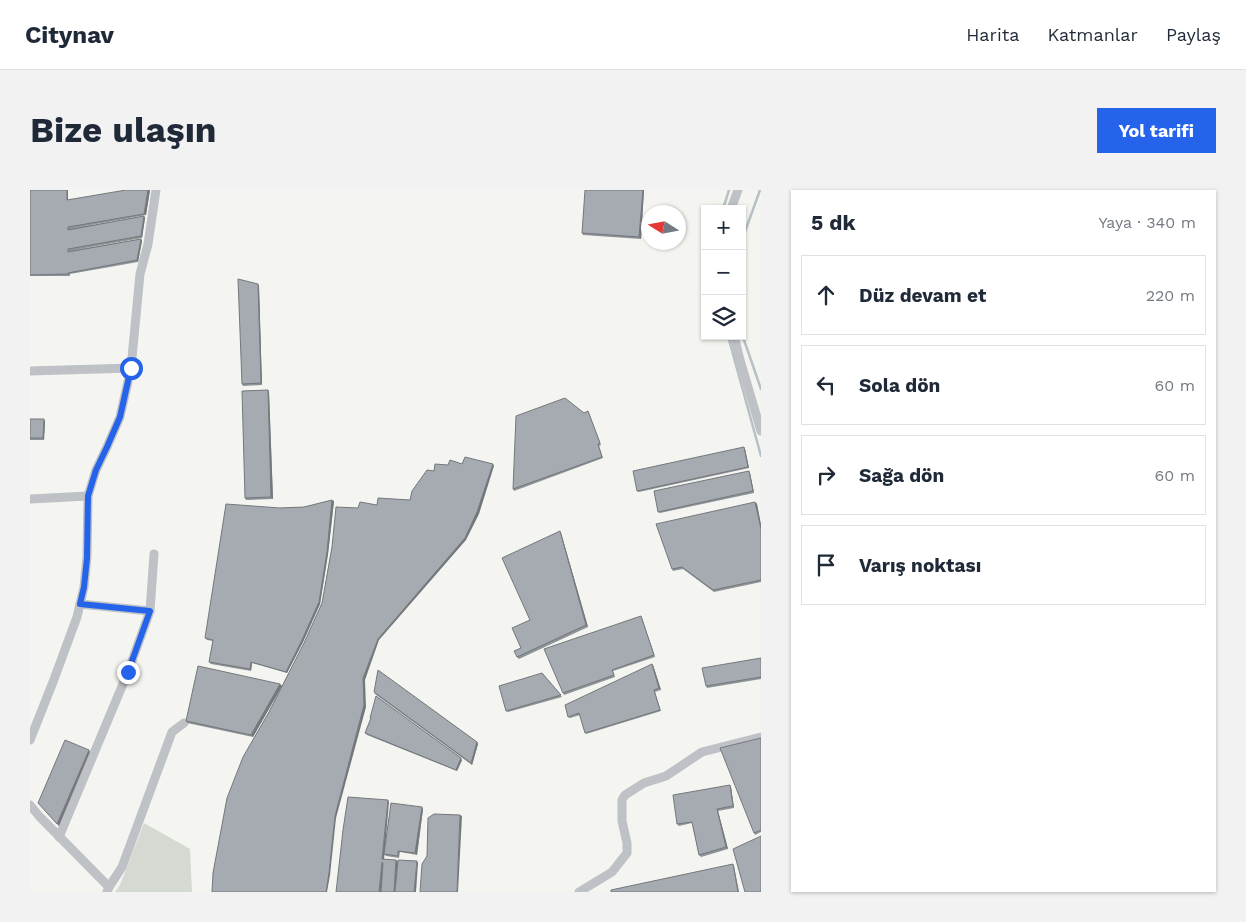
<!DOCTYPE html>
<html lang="tr">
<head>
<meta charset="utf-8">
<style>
  body { margin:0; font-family:"Work Sans",sans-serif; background:#f2f2f3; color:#1f2937 }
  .controls { position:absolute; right:15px; top:15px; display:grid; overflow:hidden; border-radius:0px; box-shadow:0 1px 4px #0004 }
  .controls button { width:45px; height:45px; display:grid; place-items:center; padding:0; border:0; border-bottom:1px solid #e0e1e3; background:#fff; color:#1f2937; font:25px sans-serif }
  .compass { position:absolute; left:611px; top:15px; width:45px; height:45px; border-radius:50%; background:#fff; box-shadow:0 1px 4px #0004; rotate:281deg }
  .stop { position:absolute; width:15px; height:15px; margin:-11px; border:4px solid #2563eb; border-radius:50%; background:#fff }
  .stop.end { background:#2563eb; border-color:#fff; box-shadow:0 1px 5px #0008 }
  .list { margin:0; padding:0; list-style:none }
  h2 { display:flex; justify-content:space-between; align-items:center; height:65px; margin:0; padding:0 20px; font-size:21px }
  h2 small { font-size:16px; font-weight:400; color:#747a83 }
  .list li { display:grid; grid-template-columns:32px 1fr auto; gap:15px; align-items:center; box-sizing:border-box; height:80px; margin:0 10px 10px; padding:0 10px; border:1px solid #e0e1e3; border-radius:0px }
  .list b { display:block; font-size:19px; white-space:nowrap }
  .list em { font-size:16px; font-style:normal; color:#747a83 }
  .icon { flex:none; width:28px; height:28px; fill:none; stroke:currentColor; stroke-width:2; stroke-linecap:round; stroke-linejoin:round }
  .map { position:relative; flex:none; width:731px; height:702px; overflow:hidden; border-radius:0px }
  header { display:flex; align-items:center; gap:30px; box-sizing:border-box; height:70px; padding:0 25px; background:#fff; border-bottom:1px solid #e0e1e3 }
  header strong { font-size:24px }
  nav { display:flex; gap:28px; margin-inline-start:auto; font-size:18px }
  .intro { display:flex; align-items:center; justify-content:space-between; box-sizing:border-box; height:120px; padding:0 30px }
  h1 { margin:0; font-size:35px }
  .button { padding:12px 22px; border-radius:0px; background:#2563eb; color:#fff; font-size:18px; font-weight:700 }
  main { display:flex; gap:30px; padding:0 30px }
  aside { flex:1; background:#fff; border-radius:0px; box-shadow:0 1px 4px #0004 }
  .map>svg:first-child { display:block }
</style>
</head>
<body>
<header>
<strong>Citynav</strong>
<nav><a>Harita</a><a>Katmanlar</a><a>Paylaş</a></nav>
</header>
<div class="intro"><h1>Bize ulaşın</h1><a class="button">Yol tarifi</a></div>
<main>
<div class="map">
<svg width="731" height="702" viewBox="0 0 731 702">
  <rect width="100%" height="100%" fill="#f4f5f1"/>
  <path fill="#d4d9d1" d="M114,633L160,659L162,702H85L90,695Z"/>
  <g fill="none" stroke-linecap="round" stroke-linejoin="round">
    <g stroke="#b7c0c5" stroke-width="2.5">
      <path d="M693,19L699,0"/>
      <path d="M712,50L730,0"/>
      <path d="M712,144L731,199"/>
      <path d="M698,146L731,266"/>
    </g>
    <g stroke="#bec1c5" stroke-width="9">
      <path d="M701,19L708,0"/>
      <path d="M704,146L710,170L731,241"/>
      <path d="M0,181L101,178"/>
      <path d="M0,309L58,306"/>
      <path d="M50,414L120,421"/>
      <path d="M0,550L23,492L47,427L54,397L57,367L58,306L66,280L77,257L90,227L101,178L110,84L118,54L126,0"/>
      <path d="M0,615L9,626L79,697L77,702"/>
      <path d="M29,647L98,482L120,421L124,364"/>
      <path d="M79,697L92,677L142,542L154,533"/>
      <path d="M549,702L582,682L597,663V653L592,631V610L595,605L614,593L636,586L672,562L731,547"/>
    </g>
  </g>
  <g fill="#8e9398">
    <path d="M0,0H38V10L120,0L116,25L39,39L114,26L115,28L112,48L39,61L111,49L112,51L108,72L40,84V86H0Z"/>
    <path d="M614,0L611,49L553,45L552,43Z"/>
    <path d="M229,96L232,195L213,196L212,194Z"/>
    <path d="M238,200L239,202L243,309L216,310L215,308Z"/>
    <path d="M554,223H559L571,255L569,256L573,268L484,301L483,299Z"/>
    <path d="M0,229L15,231L14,250H0Z"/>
    <path d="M715,259L719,278L609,302L607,301Z"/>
    <path d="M720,283L724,303L630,323L628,322Z"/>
    <path d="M304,311L298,364L290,414L273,452L257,483L222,473L221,481L181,474L179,472L183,451L177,450L175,448L250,318L274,317Z"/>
    <path d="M725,312L727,314L731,335V392L684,402L653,379L643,381L642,379Z"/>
    <path d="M531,343L558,437L489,469L487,467L500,430Z"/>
    <path d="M611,426L625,467L583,481L585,487L534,505L533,503Z"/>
    <path d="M731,468V489L677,498L676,496Z"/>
    <path d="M623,475L631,500L625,502L631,521L556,544L550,525L540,528L538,527Z"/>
    <path d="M512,483L532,507L478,522L476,521Z"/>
    <path d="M250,494L252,496L223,547L157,533L156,531Z"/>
    <path d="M344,502L447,552L448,554L442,575L345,504Z"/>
    <path d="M335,543L432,570L427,581L337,545Z"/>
    <path d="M731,548V642L725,645L724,643Z"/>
    <path d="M700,595L701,597L704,618L688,621L698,659L671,667L669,665L662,633L649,636L647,634Z"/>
    <path d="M393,619L387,665L370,662L369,668L356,666L354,664Z"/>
  </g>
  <g fill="#74787c">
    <path d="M37,0H38V12L37,10Z"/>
    <path d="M118,0H120L116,25L114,24Z"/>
    <path d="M613,0H614L611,49L609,47Z"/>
    <path d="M114,26L115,28L112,48L111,46Z"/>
    <path d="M111,49L112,51L108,72L107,70Z"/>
    <path d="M228,94L229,96L232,195L231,193Z"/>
    <path d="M238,200L239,202L243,309L241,307Z"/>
    <path d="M14,229L15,231L14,250L13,248Z"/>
    <path d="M714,257L715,259L719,278L718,277Z"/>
    <path d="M463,274L464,276L449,324L436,350L349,450L335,490L336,517L306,628L300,685L297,702H296L305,626L333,488L348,449Z"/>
    <path d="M719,281L720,283L724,303L723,301Z"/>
    <path d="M302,310L304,311L298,364L290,414L273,452L257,483L256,482Z"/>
    <path d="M725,312L727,314L731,335V339Z"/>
    <path d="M530,341L531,343L558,437L556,435Z"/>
    <path d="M611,426L612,428L625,467L624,465Z"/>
    <path d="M221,472L222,473L221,481L220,479Z"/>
    <path d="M622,474L623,475L631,500L629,498Z"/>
    <path d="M250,494L252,496L223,547L221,545Z"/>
    <path d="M447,552L448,554L442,575L441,573Z"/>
    <path d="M59,560L60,562L29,636L27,634Z"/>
    <path d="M431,568L432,570L427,581L426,580Z"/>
    <path d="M700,595L701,597L704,618L703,616Z"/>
    <path d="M358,610L359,612L354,670L352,669Z"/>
    <path d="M392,617L393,619L387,665L385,663Z"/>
    <path d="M687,619L688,621L698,659L696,657Z"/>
    <path d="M430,625L432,626L428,702H427Z"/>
    <path d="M366,670L368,672L365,702H364Z"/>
    <path d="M387,671L388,673L386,702H384Z"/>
    <path d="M352,672L353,674L351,702H349Z"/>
    <path d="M703,674L704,676L709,702H708Z"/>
  </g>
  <g fill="#a5abb1" stroke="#74787c">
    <path d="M0,0H37V10L96,0H118L114,24L38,37V40L114,26L111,46L38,59V62L111,49L107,70L38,83V84L0,85Z"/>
    <path d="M555,0H613L609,47L552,43Z"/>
    <path d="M208,89L228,94L231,193L212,194Z"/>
    <path d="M238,200L241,307L215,308L212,201Z"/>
    <path d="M535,208L554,223L558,221L570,253L568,254L572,267L483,299L486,226Z"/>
    <path d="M0,229H14L13,248H0Z"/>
    <path d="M714,257L718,277L607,301L603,281Z"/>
    <path d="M435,267L463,274L447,322L435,348L348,449L333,488L334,515L305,626L299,683L296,702H182L183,683L197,608L213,567L239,522L274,453L292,413L302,357L306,317L328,318L330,312L347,315L348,308L380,310L382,301L397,280L404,281L405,274L418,275L420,270L432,274Z"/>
    <path d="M719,281L723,301L628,322L624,301Z"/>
    <path d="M302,310L297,362L289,412L272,450L256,482L221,472L220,479L179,472L183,450L175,448L196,314L250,318L274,317Z"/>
    <path d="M725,312L731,339V390L683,400L652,377L642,379L626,334Z"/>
    <path d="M530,341L556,435L487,467L484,461L491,458L482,438L500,430L472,368Z"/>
    <path d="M611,426L624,465L582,480L584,485L533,503L514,459Z"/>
    <path d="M731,468V487L676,496L672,478Z"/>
    <path d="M622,474L629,498L624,500L630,520L555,543L549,523L538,527L535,515Z"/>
    <path d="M168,476L250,494L221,545L156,531Z"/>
    <path d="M348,480L447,552L441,573L344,502Z"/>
    <path d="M512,483L531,505L476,521L469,496Z"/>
    <path d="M346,506L431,568L426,580L335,543L341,528H340Z"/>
    <path d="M731,548V640L724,643L690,558Z"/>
    <path d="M35,550L59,560L27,634L8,613Z"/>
    <path d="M700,595L703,616L687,619L696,657L669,665L662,632L647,634L643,605Z"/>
    <path d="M318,607L358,610L352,669L366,670L364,702H351L353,673L352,672L349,702H306L309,676L313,640Z"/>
    <path d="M361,613L392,617L385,663L368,661V666L354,664Z"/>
    <path d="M404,624L430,625L427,702H390L392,674L397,666L398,628Z"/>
    <path d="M731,646V702H715L703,659Z"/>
    <path d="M368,670L387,671L384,702H365Z"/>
    <path d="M703,674L708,702H581V700Z"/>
  </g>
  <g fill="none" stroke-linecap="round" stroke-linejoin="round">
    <path stroke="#2563eb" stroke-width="6" d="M98,482L120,421L50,414L54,397L57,368L58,306L66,280L77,257L90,227L101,178"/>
  </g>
</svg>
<div class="controls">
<button>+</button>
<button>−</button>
<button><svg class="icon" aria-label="layers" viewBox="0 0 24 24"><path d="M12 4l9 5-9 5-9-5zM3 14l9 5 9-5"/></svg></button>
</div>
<svg class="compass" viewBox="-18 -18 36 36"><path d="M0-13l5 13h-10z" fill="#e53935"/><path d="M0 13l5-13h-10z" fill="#747a83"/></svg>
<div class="stop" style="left:101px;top:178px"></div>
<div class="stop end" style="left:98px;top:482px"></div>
</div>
<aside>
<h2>5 dk<small>Yaya · 340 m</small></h2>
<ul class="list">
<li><svg class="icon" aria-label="ahead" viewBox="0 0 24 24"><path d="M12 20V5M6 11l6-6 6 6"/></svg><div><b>Düz devam et</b></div><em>220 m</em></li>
<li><svg class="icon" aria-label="left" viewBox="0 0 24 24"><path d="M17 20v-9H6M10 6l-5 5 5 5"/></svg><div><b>Sola dön</b></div><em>60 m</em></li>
<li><svg class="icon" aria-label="right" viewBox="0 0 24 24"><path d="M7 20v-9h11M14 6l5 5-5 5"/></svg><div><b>Sağa dön</b></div><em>60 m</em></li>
<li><svg class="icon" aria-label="arrive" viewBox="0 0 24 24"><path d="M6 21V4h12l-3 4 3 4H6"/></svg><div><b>Varış noktası</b></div></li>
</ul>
</aside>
</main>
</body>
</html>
